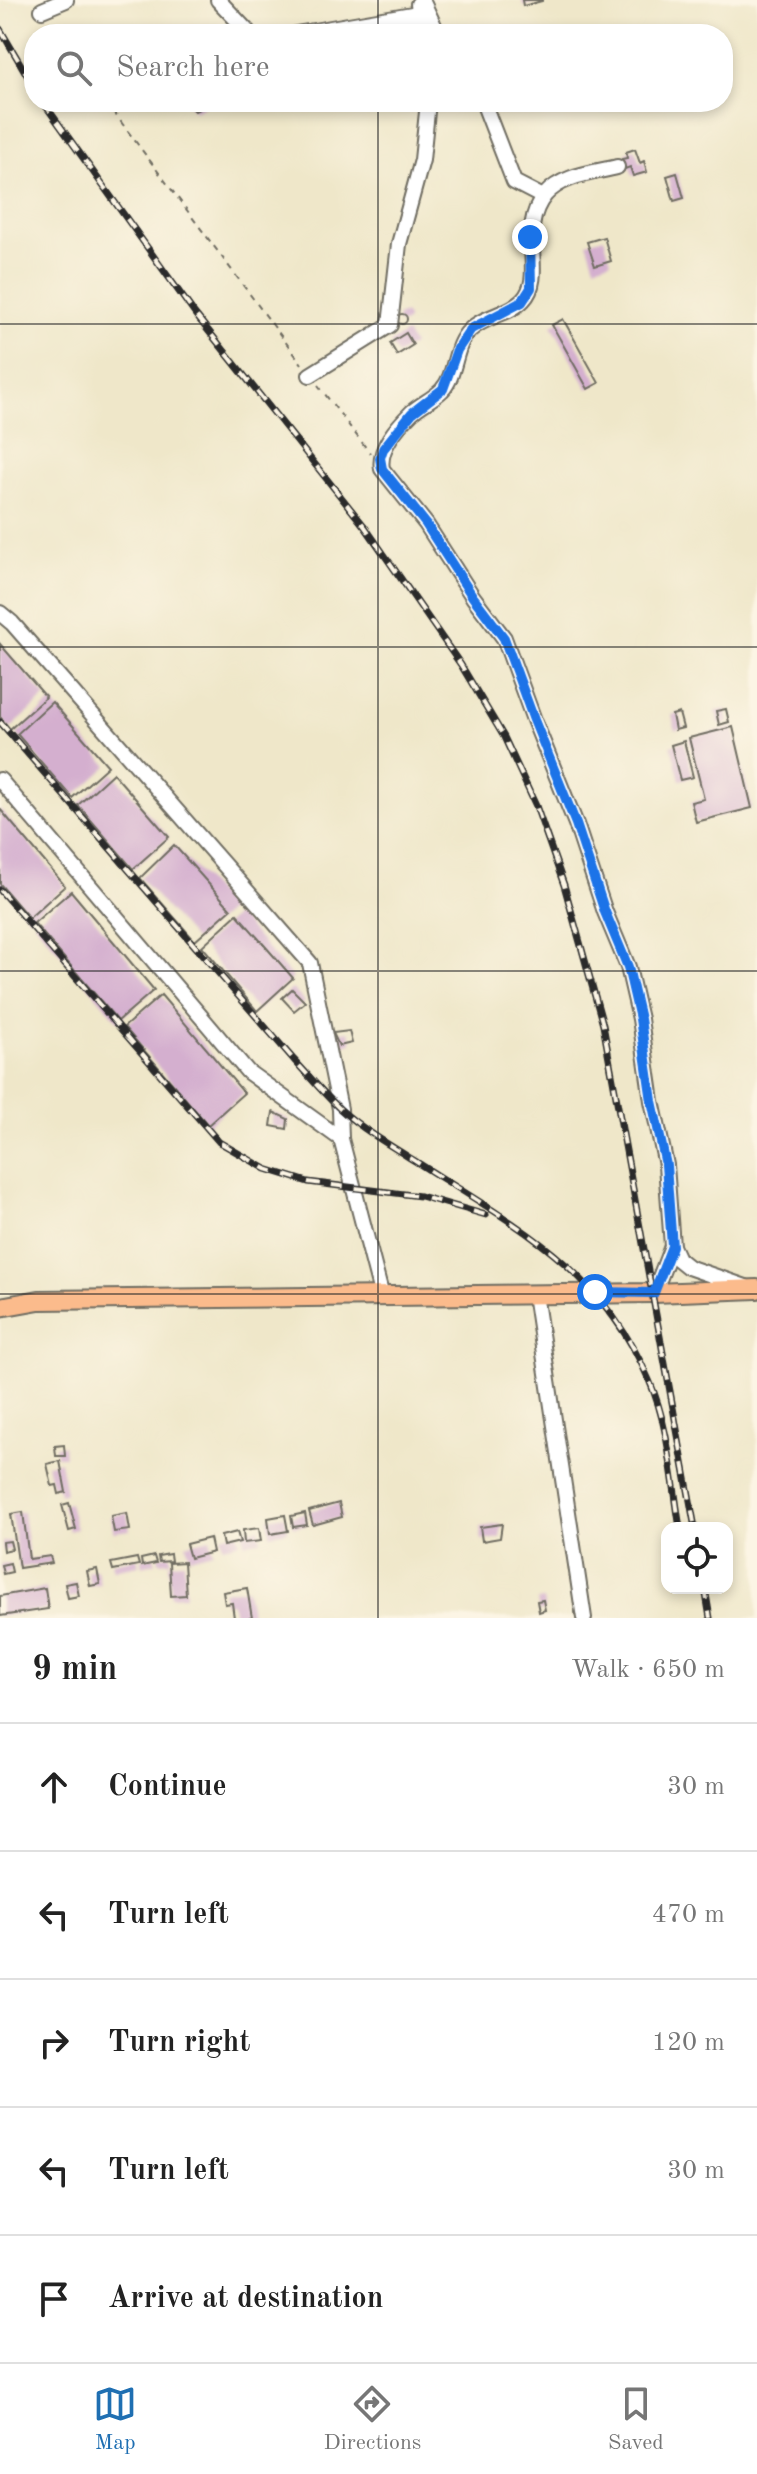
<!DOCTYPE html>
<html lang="en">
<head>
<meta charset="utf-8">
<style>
  body { margin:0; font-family:"Old Standard TT",serif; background:#f2f2f2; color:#222 }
  .controls { position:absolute; right:24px; bottom:24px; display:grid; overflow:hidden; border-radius:16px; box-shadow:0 4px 12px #0003 }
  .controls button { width:72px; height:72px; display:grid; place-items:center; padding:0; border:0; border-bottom:2px solid #e0e0e0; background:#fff; color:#222; font:40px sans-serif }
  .stop { position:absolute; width:24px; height:24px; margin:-18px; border:6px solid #1a73e8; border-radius:50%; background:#fff }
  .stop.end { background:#1a73e8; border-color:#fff; box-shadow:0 2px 8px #0008 }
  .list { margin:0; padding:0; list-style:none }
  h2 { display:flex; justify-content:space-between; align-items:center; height:104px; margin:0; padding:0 32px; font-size:34px }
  h2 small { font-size:26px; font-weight:400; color:#767676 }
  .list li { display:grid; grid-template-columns:52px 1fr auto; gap:24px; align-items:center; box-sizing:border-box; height:128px; padding:0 32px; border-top:2px solid #e0e0e0 }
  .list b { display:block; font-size:30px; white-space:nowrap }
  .list em { font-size:26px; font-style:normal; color:#767676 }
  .icon { flex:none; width:44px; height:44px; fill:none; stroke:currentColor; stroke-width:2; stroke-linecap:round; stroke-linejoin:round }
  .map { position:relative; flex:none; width:757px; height:1618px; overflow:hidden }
  .search { position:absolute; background:#fff; box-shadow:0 4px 12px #0003; left:24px; right:24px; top:24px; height:88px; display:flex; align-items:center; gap:20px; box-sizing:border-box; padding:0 28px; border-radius:32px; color:#767676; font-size:30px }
  .sheet { height:744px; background:#fff }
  nav { display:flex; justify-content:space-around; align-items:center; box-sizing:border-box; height:112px; border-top:2px solid #e0e0e0; background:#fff; font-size:22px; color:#767676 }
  nav a { display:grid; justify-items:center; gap:4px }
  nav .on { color:#1f6fb2 }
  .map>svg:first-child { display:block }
</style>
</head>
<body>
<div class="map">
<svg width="757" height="1618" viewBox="0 0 757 1618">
  <rect width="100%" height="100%" fill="#fcf5e5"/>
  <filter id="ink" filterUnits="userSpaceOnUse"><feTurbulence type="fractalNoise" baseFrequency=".0125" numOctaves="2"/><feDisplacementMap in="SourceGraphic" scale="16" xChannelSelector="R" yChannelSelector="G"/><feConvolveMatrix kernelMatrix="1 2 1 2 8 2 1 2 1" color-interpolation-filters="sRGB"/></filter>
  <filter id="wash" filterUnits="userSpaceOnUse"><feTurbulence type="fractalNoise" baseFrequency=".006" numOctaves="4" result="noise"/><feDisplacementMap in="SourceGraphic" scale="32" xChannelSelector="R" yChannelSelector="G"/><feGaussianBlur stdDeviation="1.8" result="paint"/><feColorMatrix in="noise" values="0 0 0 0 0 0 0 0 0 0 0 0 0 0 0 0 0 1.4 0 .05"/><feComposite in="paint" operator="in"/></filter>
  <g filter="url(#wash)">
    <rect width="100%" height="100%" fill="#efe7c9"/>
    <g id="blocks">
      <g fill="#d4afcf">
        <path d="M522,0H542V1L523,6Z"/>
        <path d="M186,102H206L207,105L195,111Z"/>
        <path d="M635,149L640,163L644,161L647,172L633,176L630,167L625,169L622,159L627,158L626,152Z"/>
        <path d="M677,173L684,198L674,201L667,176Z"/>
        <path d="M604,237L611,261L595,266L587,242Z"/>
        <circle cx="402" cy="319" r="5"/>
        <path d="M563,319L599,383L588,389L552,325Z"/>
        <path d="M406,333L413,345L397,355L390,343Z"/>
        <path d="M0,644L46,697L10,729L0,717Z"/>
        <path d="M52,702L108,766L72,798L17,734Z"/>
        <path d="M726,709L729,722L719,725L716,711Z"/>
        <path d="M679,713L683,728L675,730L672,715Z"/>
        <path d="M733,727L752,808L696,822L691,802L704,799L689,738Z"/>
        <path d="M684,741L693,777L680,780L671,745Z"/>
        <path d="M113,773L169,837L133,869L78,805Z"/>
        <path d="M0,809L65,886L29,918L0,884Z"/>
        <path d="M174,845L231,909L195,941L140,878Z"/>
        <path d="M71,891L154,990L118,1021L34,923Z"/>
        <path d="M237,914L293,978L257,1011L202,946Z"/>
        <path d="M292,989L305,1002L294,1011L282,998Z"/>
        <path d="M161,995L244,1093L208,1125L124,1027Z"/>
        <path d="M349,1031L352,1043L339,1046L333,1033Z"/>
        <path d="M273,1112L288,1119L287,1129L271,1126Z"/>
        <path d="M64,1445L65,1456H56L55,1446Z"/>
        <path d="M60,1461L66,1492L59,1494L57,1485L52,1486L47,1464Z"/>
        <path d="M69,1503L76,1529L69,1531L62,1505Z"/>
        <path d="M339,1503L342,1517L313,1525L309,1511Z"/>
        <path d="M23,1512L29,1559L50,1556L52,1563L19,1568L11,1514Z"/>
        <path d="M127,1513L130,1530L114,1532L111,1516Z"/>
        <path d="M305,1513L307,1525L293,1527L291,1516Z"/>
        <path d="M285,1515L288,1531L270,1534L268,1518Z"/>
        <path d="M502,1524L500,1538L482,1541L480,1527Z"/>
        <path d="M259,1528L261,1541L244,1543L243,1530Z"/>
        <path d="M237,1532L240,1542L223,1546L221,1536Z"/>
        <path d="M210,1538L213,1552L190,1558L186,1544Z"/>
        <path d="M10,1541L12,1549L3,1551L2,1542Z"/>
        <path d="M170,1554L171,1561L159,1562L158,1556Z"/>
        <path d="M154,1556L156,1563L142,1566L141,1559Z"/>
        <path d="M137,1558L139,1565L113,1570L111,1563Z"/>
        <path d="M184,1562L186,1595L171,1596L169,1563Z"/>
        <path d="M10,1563L12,1572L3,1574L1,1565Z"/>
        <path d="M97,1569L100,1584L90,1586L87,1571Z"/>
        <path d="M76,1582L79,1596L68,1598L65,1584Z"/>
        <path d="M45,1588L48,1609L0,1616V1596Z"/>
        <path d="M247,1588L252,1618H234L232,1603L225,1604L223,1592Z"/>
        <path d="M543,1600L545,1610L539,1612L537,1601Z"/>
      </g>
    </g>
  </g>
  <g filter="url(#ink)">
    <use href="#blocks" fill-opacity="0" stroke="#706d62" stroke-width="2"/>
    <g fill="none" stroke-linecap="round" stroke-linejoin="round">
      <g stroke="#706d62" stroke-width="18">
        <g id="minor">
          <path d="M218,0L250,34"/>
          <path d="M422,0L438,34"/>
          <path d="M418,4L422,34"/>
          <path d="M42,10L66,0"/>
          <path d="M296,34L418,13"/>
          <path d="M483,102L514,182L543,197"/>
          <path d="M617,167C593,173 562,175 545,195C516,230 547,275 523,300C510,314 484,316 470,330C453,346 457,374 442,390C433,399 421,404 412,412C397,427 378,448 382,469L426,524L473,597L504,638L534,720L576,824L605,912L628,967L640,1019L652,1101L666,1165L672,1246L678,1259L688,1267L746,1287"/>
          <path d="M310,375L390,325L399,244L422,160L428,102"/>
          <path d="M0,613L12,623L310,963L340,1109L341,1139L382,1297"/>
          <path d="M0,780L248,1072L341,1139"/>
          <path d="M654,1293L672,1246"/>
          <path d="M535,1294L584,1618"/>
        </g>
      </g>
      <g stroke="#706d62" stroke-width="22">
        <path id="major" d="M0,1307L39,1300L654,1293L757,1289"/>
      </g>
      <g stroke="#706d62" stroke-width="2" stroke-dasharray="6 6" stroke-linecap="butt">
        <path d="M48,23L56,34"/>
        <path d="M106,102L302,364"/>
        <path d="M318,385L370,453"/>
      </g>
      <use href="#minor" stroke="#fff" stroke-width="14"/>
      <use href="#major" stroke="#fbbb8c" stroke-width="18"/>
      <g stroke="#2b2b2b" stroke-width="7">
        <g id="rail">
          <path d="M0,29L34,87"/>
          <path d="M43,102L195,314L365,527L461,665L504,737L536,806L564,885L603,1025L695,1528"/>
          <path d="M0,722L294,1060C309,1076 324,1094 340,1109C362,1129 389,1145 415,1161C513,1224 601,1267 649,1380C669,1425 672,1480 680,1528"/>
          <path d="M0,890L219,1142L266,1169L308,1182L420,1196L486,1215"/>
          <path d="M705,1588L710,1618"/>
        </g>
      </g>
      <use href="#rail" stroke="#fcf5e5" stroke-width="4" stroke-dasharray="12" stroke-linecap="butt"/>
    </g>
  </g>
  <g fill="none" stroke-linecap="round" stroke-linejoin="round" filter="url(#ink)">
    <path stroke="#1a73e8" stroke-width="10" d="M530,237L531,288L522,302L471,329L457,350L443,389L412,413L383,449L380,458L382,469L426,524L473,597L504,638L534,720L576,824L605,912L628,967L640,1019L652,1101L666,1165L672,1246L654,1293L595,1292"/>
  </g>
  <path fill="none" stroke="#2b2b2b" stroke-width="2" stroke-opacity="0.55" d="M378,0V34M378,102V1618M0,324H757M0,647H757M0,971H757M0,1294H757"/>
</svg>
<div class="controls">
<button><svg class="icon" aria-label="locate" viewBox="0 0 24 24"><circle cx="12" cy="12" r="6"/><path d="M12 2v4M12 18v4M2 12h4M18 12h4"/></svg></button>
</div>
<div class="stop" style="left:595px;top:1292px"></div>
<div class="stop end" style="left:530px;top:237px"></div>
<div class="search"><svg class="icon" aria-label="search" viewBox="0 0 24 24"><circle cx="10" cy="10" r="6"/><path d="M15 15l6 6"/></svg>Search here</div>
</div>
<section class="sheet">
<h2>9 min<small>Walk · 650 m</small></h2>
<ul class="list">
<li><svg class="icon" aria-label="ahead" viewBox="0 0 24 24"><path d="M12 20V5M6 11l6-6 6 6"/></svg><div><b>Continue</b></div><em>30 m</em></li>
<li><svg class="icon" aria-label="left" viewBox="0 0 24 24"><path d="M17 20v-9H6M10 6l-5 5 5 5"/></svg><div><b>Turn left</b></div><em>470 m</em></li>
<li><svg class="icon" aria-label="right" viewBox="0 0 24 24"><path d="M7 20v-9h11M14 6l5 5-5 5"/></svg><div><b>Turn right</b></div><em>120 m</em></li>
<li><svg class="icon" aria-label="left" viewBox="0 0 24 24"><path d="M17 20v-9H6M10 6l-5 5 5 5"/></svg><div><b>Turn left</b></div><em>30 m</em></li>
<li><svg class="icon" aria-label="arrive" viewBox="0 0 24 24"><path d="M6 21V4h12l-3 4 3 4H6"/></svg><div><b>Arrive at destination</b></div></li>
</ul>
</section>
<nav>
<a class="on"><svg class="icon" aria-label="map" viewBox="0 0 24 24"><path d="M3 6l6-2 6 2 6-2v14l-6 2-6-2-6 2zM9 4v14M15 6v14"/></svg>Map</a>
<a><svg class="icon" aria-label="directions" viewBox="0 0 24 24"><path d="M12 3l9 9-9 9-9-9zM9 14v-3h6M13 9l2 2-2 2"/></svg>Directions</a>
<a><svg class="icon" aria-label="saved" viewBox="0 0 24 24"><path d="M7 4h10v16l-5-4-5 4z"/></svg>Saved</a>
</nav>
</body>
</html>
